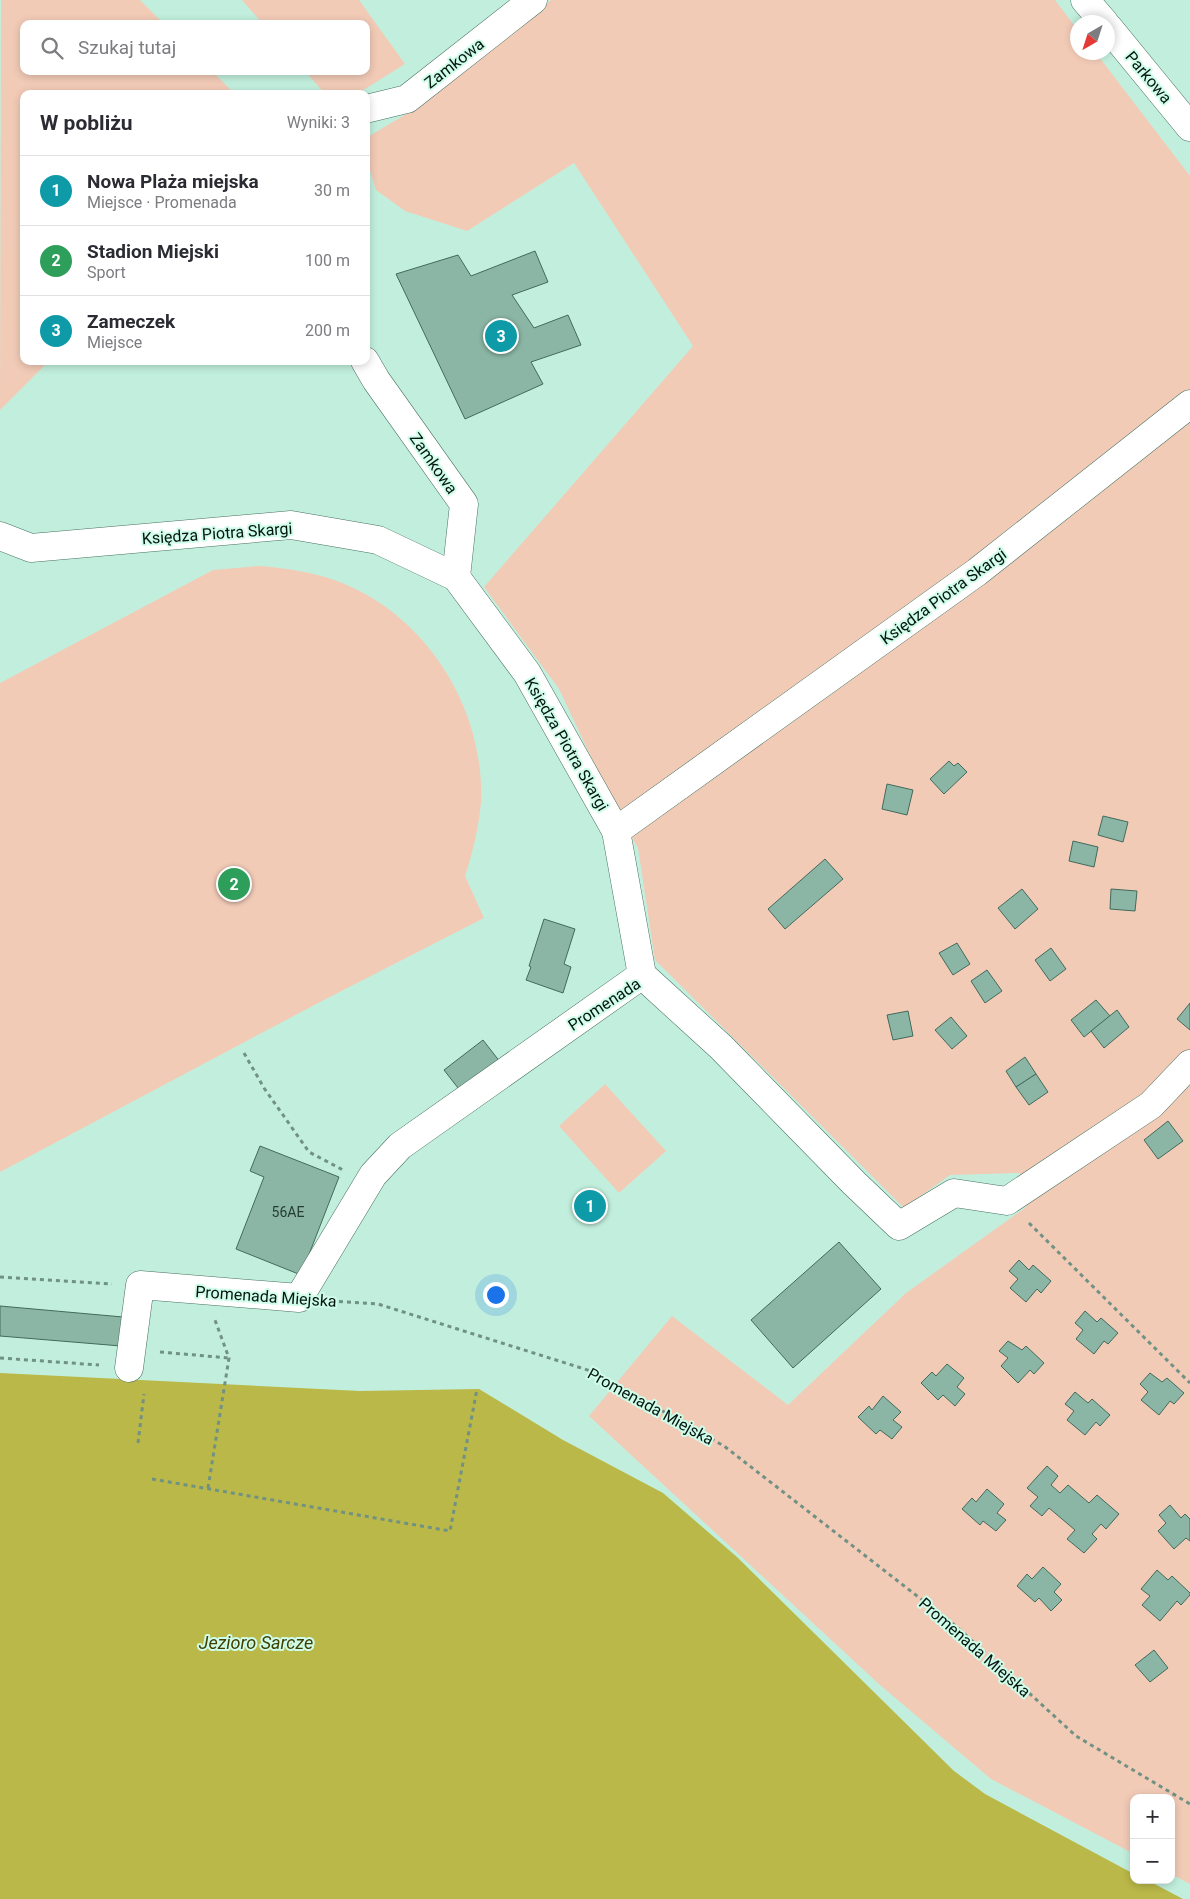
<!DOCTYPE html>
<html lang="pl">
<head>
<meta charset="utf-8">
<style>
  body { margin:0; font-family:Roboto,sans-serif; background:#f7f7f7; color:#2b2b33 }
  .controls { position:absolute; right:15px; bottom:15px; display:grid; overflow:hidden; border-radius:10px; box-shadow:0 2px 8px #0003 }
  .controls button { width:45px; height:45px; display:grid; place-items:center; padding:0; border:0; border-bottom:1px solid #e1e1e2; background:#fff; color:#2b2b33; font:25px sans-serif }
  .compass { position:absolute; left:1070px; top:15px; width:45px; height:45px; border-radius:50%; background:#fff; box-shadow:0 2px 8px #0003; rotate:219deg }
  .you { position:absolute; left:495px; top:1294px; width:18px; height:18px; margin:-12px; border:4px solid #fff; border-radius:50%; background:#1a73e8; box-shadow:0 0 0 8px #1a73e833 }
  .badge { display:grid; place-items:center; width:32px; height:32px; border-radius:50%; background:#ea580c; color:#fff; font-size:16px; font-weight:700 }
  .pin { position:absolute; translate:-50% -50%; border:2px solid #fff; box-shadow:0 1px 5px #0006 }
  .list { margin:0; padding:0; list-style:none }
  h2 { display:flex; justify-content:space-between; align-items:center; height:65px; margin:0; padding:0 20px; font-size:21px }
  h2 small { font-size:16px; font-weight:400; color:#7c7c81 }
  .list li { display:grid; grid-template-columns:32px 1fr auto; gap:15px; align-items:center; box-sizing:border-box; height:70px; padding:0 20px; border-top:1px solid #e1e1e2 }
  .list b { display:block; font-size:19px; white-space:nowrap }
  .list p { margin:0; font-size:16px; white-space:nowrap; color:#7c7c81 }
  .list em { font-size:16px; font-style:normal; color:#7c7c81 }
  .icon { flex:none; width:28px; height:28px; fill:none; stroke:currentColor; stroke-width:2; stroke-linecap:round; stroke-linejoin:round }
  .map { position:relative; flex:none; width:1190px; height:1899px; overflow:hidden }
  .search { position:absolute; background:#fff; box-shadow:0 2px 8px #0003; left:20px; top:20px; width:350px; height:55px; display:flex; align-items:center; gap:12px; box-sizing:border-box; padding:0 18px; border-radius:10px; color:#7c7c81; font-size:19px }
  .panel { position:absolute; background:#fff; box-shadow:0 2px 8px #0003; left:20px; top:90px; width:350px; height:275px; border-radius:10px }
  .map>svg:first-child { display:block }
</style>
</head>
<body>
<div class="map">
<svg width="1190" height="1899" viewBox="0 0 1190 1899">
  <rect width="100%" height="100%" fill="#c2efdd"/>
  <g fill="#f2cbb7">
    <path d="M1,0H140L164,24H24V71H212L235,94H24V361H49L0,410Z"/>
    <path d="M242,0H359L405,64L357,94H325L305,71H366V24H263Z"/>
    <path d="M551,0H1055L1077,29L1078,52L1096,53L1190,176V1884L1171,1874V1798H1134V1854L991,1779L880,1685L589,1416L672,1316L788,1405L906,1293L1026,1207L1020,1173L950,1175L904,1208L655,960L638,848L617,812L559,689L484,587L693,346L574,163L467,231L405,211L376,190L366,158V138L423,104Z"/>
    <path d="M259,566C286,568 312,572 337,581C426,614 485,708 481,802C479,827 473,851 465,876L484,918L320,1002L0,1172V683L213,570Z"/>
    <path d="M605,1084L666,1151L619,1193L559,1126Z"/>
  </g>
  <path fill="#bab848" d="M0,1373L360,1391L479,1389L563,1440L663,1493L737,1557L954,1771L985,1794L1134,1874V1880H1147L1183,1899H0Z"/>
  <g fill="#8bb6a5" stroke="#426a5b">
    <path d="M535,251L548,282L512,295L534,328L568,315L581,345L531,362L543,384L465,419L396,274L458,255L471,276Z"/>
    <path d="M949,761L954,766L958,763L967,772L944,794L930,779Z"/>
    <path d="M887,784L913,790L907,815L882,809Z"/>
    <path d="M1103,816L1128,822L1123,842L1098,835Z"/>
    <path d="M1073,841L1098,847L1094,867L1069,861Z"/>
    <path d="M825,859L843,879L785,929L768,909Z"/>
    <path d="M1022,889L1038,909L1015,929L998,908Z"/>
    <path d="M1111,889L1137,891L1135,911L1110,909Z"/>
    <path d="M544,919L575,929L564,964L571,967L563,993L526,980L531,967L529,966Z"/>
    <path d="M957,943L970,964L953,975L939,953Z"/>
    <path d="M1051,948L1066,969L1050,981L1035,960Z"/>
    <path d="M987,970L1002,991L985,1003L971,981Z"/>
    <path d="M1096,1000L1110,1016L1084,1037L1071,1020Z"/>
    <path d="M1190,1003V1030L1177,1019Z"/>
    <path d="M1117,1010L1129,1027L1104,1048L1091,1031Z"/>
    <path d="M908,1011L913,1036L893,1040L887,1015Z"/>
    <path d="M951,1017L967,1036L952,1049L935,1030Z"/>
    <path d="M483,1040L504,1067L465,1097L444,1070Z"/>
    <path d="M1025,1057L1036,1074L1016,1087L1006,1071Z"/>
    <path d="M1036,1074L1048,1092L1029,1105L1016,1087Z"/>
    <path d="M1168,1121L1183,1141L1158,1159L1144,1140Z"/>
    <path d="M260,1146L339,1177L301,1275L236,1249L264,1177L250,1171Z"/>
    <path d="M839,1242L881,1289L793,1368L751,1320Z"/>
    <path d="M1019,1260L1029,1270L1033,1265L1051,1281L1041,1293L1037,1289L1026,1302L1010,1288L1018,1279L1009,1271Z"/>
    <path d="M0,1306L123,1317L121,1346L0,1336Z"/>
    <path d="M1085,1311L1097,1322L1101,1318L1118,1333L1108,1344L1104,1341L1094,1354L1076,1339L1083,1330L1075,1323Z"/>
    <path d="M1008,1341L1022,1350L1026,1346L1044,1363L1034,1374L1030,1370L1018,1383L1001,1366L1008,1358L999,1351Z"/>
    <path d="M947,1364L964,1378L957,1387L965,1394L955,1406L943,1395L938,1400L921,1383L932,1372L936,1376Z"/>
    <path d="M1150,1373L1162,1382L1167,1378L1184,1393L1174,1404L1170,1401L1159,1415L1141,1400L1148,1392L1140,1384Z"/>
    <path d="M1075,1392L1088,1403L1092,1399L1110,1415L1100,1426L1096,1422L1085,1435L1067,1420L1074,1411L1065,1404Z"/>
    <path d="M883,1396L901,1412L893,1420L902,1427L892,1439L880,1430L876,1434L858,1417L869,1406L872,1410Z"/>
    <path d="M1047,1466L1058,1476L1051,1485L1060,1493L1068,1485L1089,1503L1097,1495L1119,1514L1106,1529L1101,1524L1092,1534L1097,1539L1084,1553L1067,1539L1075,1530L1049,1508L1042,1516L1030,1506L1038,1497L1027,1488Z"/>
    <path d="M987,1489L1004,1504L997,1513L1006,1520L996,1531L983,1521L980,1525L962,1509L972,1498L976,1502Z"/>
    <path d="M1170,1505L1181,1518L1185,1514L1190,1519V1541L1186,1538L1174,1549L1158,1531L1166,1523L1159,1515Z"/>
    <path d="M1043,1567L1061,1584L1054,1592L1062,1600L1051,1611L1039,1598L1035,1602L1017,1586L1027,1574L1032,1579Z"/>
    <path d="M1157,1570L1168,1580L1172,1576L1190,1593V1595L1181,1605L1177,1601L1160,1621L1142,1605L1150,1596L1141,1589Z"/>
    <path d="M1154,1650L1168,1668L1150,1682L1135,1665Z"/>
  </g>
  <g fill="none" stroke-linecap="round" stroke-linejoin="round">
    <g stroke="#487161" stroke-width="29">
      <g id="minor">
        <path d="M1085,0L1104,22"/>
        <path d="M1108,27L1190,127"/>
        <path d="M366,109L407,99L533,0"/>
        <path d="M365,361L376,380L464,504L456,577"/>
        <path d="M0,536L31,548L291,525L378,540L456,577L527,673L616,831"/>
        <path d="M642,975L616,831L977,572L1190,404"/>
        <path d="M129,1368L140,1285L299,1298L373,1175L400,1146L642,975L721,1047L854,1183L899,1226L954,1193L1007,1201L1151,1105L1190,1064"/>
      </g>
    </g>
    <g stroke="#709184" stroke-width="3" stroke-dasharray="4 4" stroke-linecap="butt">
      <path d="M244,1053L264,1088L309,1152L343,1170"/>
      <path d="M1029,1223L1190,1383"/>
      <path d="M0,1277L112,1284"/>
      <path d="M331,1301L378,1304L594,1372L724,1446L957,1627L1076,1736L1190,1804"/>
      <path d="M160,1352L229,1358"/>
      <path d="M0,1358L99,1365"/>
      <path d="M138,1443L144,1394"/>
      <path d="M152,1479L450,1531L477,1389"/>
      <path d="M208,1488L229,1358L215,1320"/>
    </g>
    <use href="#minor" stroke="#fff" stroke-width="28"/>
  </g>
  <g text-anchor="middle" stroke-width="4" stroke-linejoin="round" paint-order="stroke">
    <g font-size="14" fill="#263d34">
      <text x="288" y="1217">56AE</text>
    </g>
    <g font-size="16" fill="#05150f" stroke="#cffdea">
      <text transform="translate(454 63) rotate(-38)" y="6">Zamkowa</text>
      <text transform="translate(1149 77) rotate(50)" y="6">Parkowa</text>
      <text transform="translate(434 463) rotate(55)" y="6">Zamkowa</text>
      <text transform="translate(217 533) rotate(-4)" y="6">Księdza Piotra Skargi</text>
      <text transform="translate(943 596) rotate(-36)" y="6">Księdza Piotra Skargi</text>
      <text transform="translate(567 744) rotate(60)" y="6">Księdza Piotra Skargi</text>
      <text transform="translate(604 1004) rotate(-33)" y="6">Promenada</text>
      <text transform="translate(266 1296) rotate(4)" y="6">Promenada Miejska</text>
      <text transform="translate(651 1406) rotate(29)" y="6">Promenada Miejska</text>
      <text transform="translate(975 1647) rotate(41)" y="6">Promenada Miejska</text>
    </g>
    <g font-size="18" font-style="italic" fill="#403f00" stroke="#cffdea">
      <text x="256" y="1649">Jezioro Sarcze</text>
    </g>
  </g>
</svg>
<div class="controls">
<button>+</button>
<button>−</button>
</div>
<svg class="compass" viewBox="-18 -18 36 36"><path d="M0-13l5 13h-10z" fill="#e53935"/><path d="M0 13l5-13h-10z" fill="#7c7c81"/></svg>
<div class="you"></div>
<div class="pin badge" style="left:590px;top:1206px;background:#0f9aa8">1</div>
<div class="pin badge" style="left:234px;top:884px;background:#2e9e5b">2</div>
<div class="pin badge" style="left:501px;top:336px;background:#0f9aa8">3</div>
<div class="search"><svg class="icon" aria-label="search" viewBox="0 0 24 24"><circle cx="10" cy="10" r="6"/><path d="M15 15l6 6"/></svg>Szukaj tutaj</div>
<section class="panel">
<h2>W pobliżu<small>Wyniki: 3</small></h2>
<ul class="list">
<li><span class="badge" style="background:#0f9aa8">1</span><div><b>Nowa Plaża miejska</b><p>Miejsce · Promenada</p></div><em>30 m</em></li>
<li><span class="badge" style="background:#2e9e5b">2</span><div><b>Stadion Miejski</b><p>Sport</p></div><em>100 m</em></li>
<li><span class="badge" style="background:#0f9aa8">3</span><div><b>Zameczek</b><p>Miejsce</p></div><em>200 m</em></li>
</ul>
</section>
</div>
</body>
</html>
